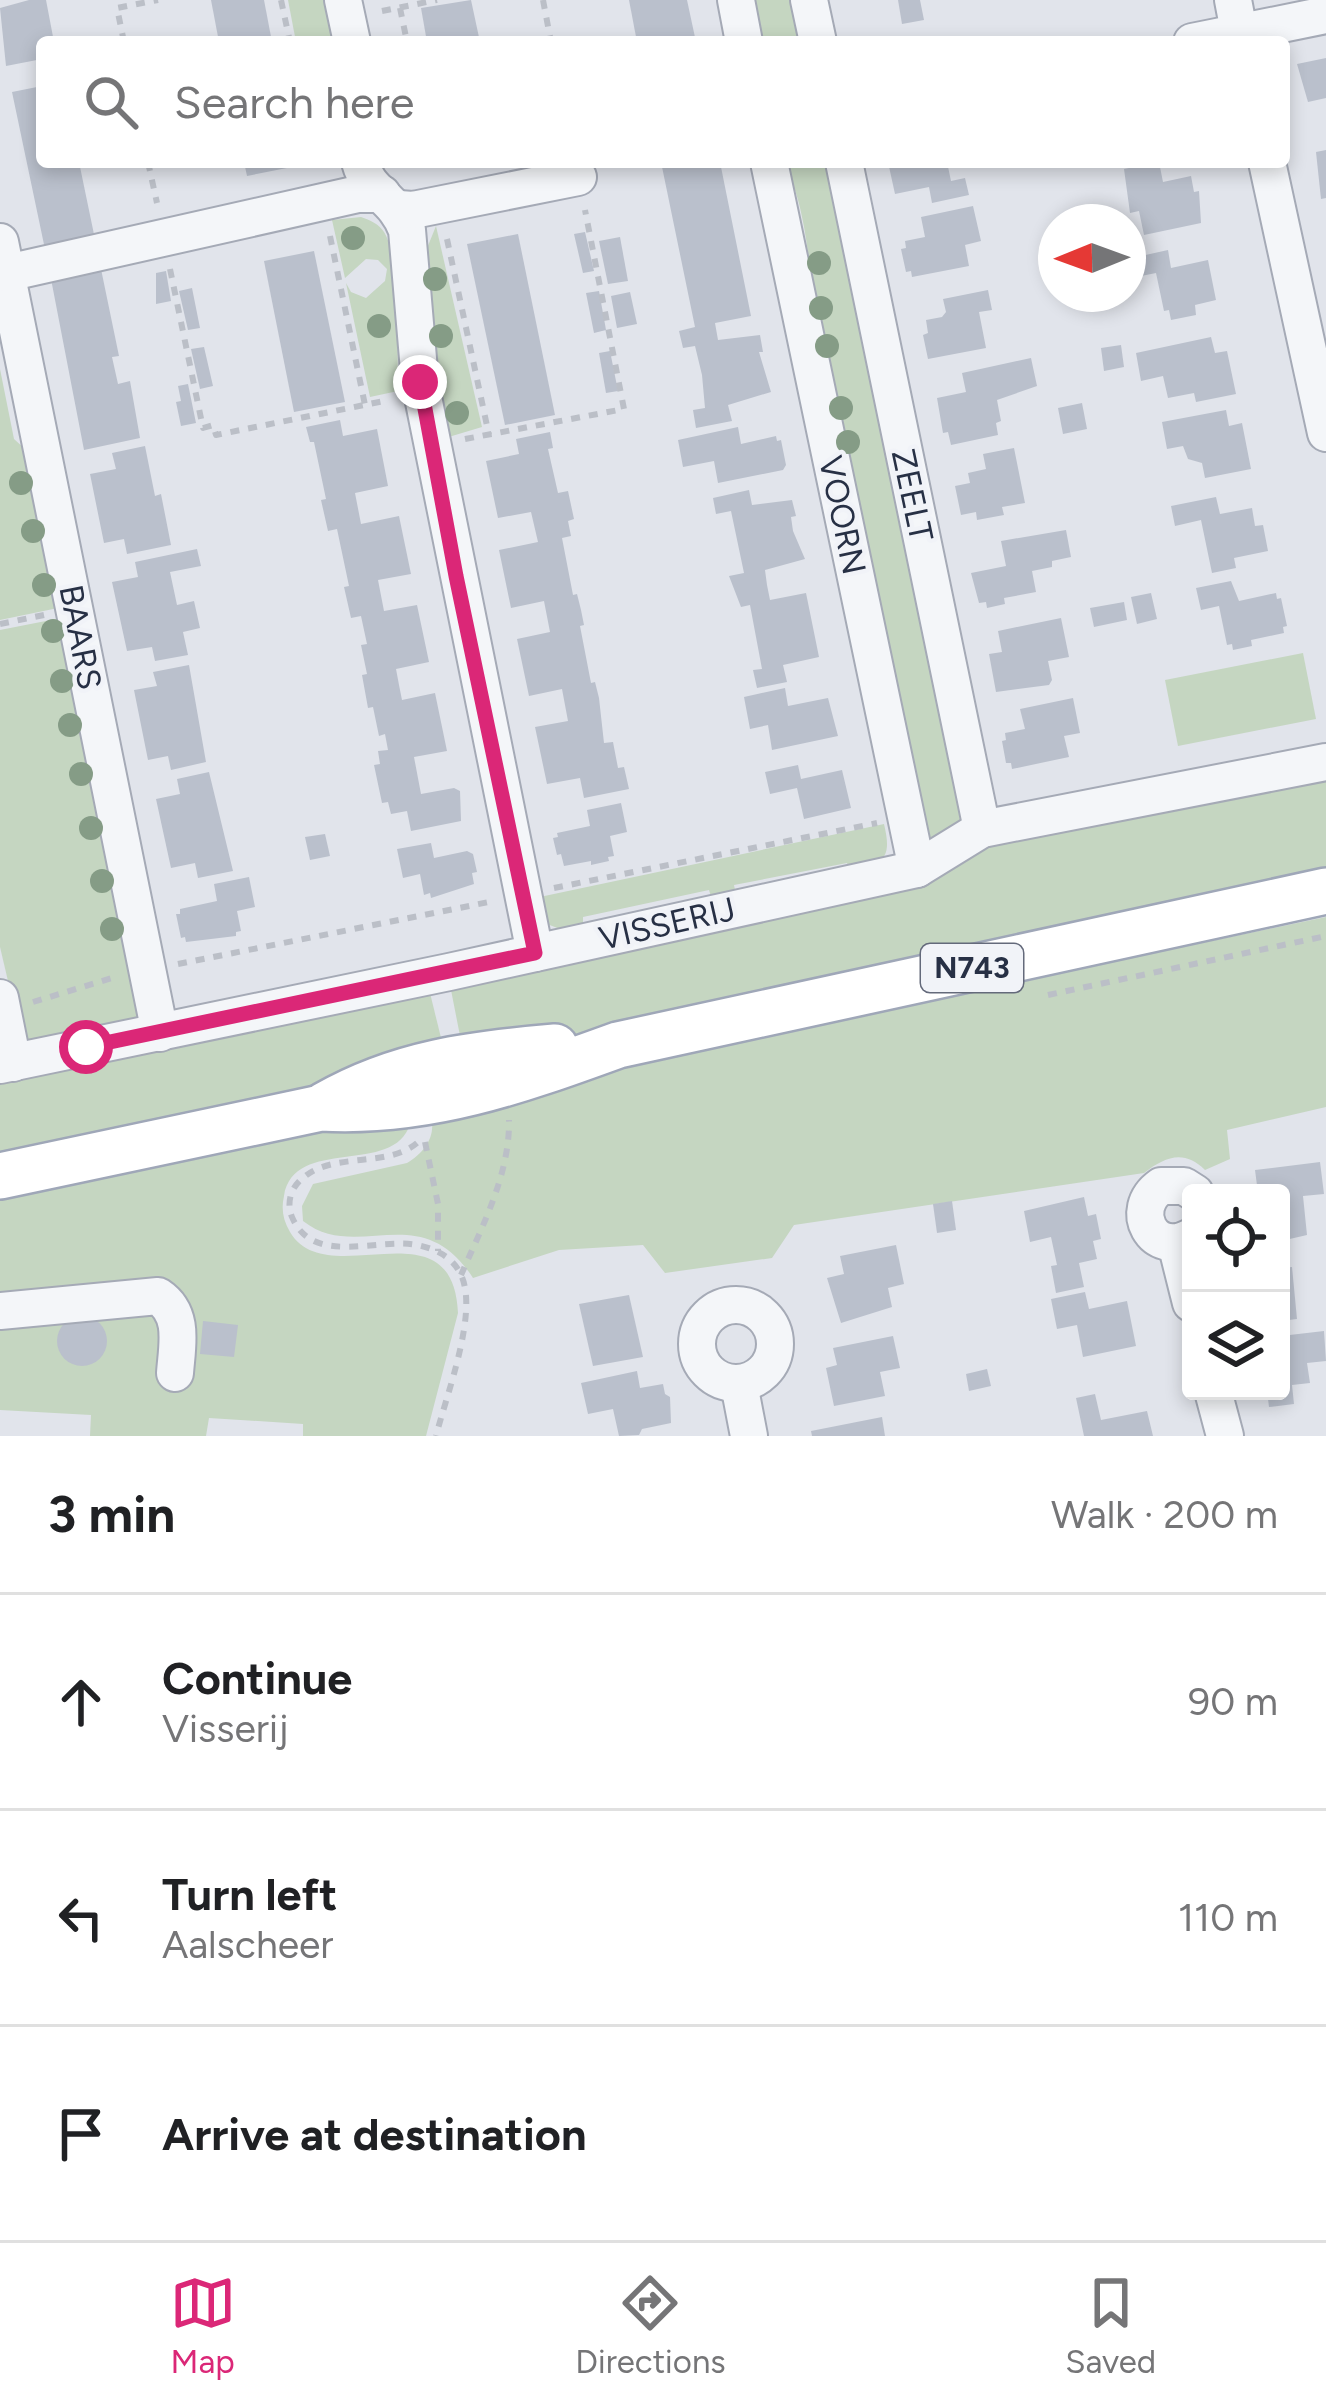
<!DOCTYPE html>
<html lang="en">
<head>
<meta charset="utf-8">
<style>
  body { margin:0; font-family:Figtree,sans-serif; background:#f2f2f2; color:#202124 }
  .controls { position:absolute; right:36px; bottom:36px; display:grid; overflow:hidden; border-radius:12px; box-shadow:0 6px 18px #0003 }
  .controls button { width:108px; height:108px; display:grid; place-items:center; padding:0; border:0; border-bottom:3px solid #e0e0e0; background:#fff; color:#202124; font:60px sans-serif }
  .compass { position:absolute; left:1038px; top:204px; width:108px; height:108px; border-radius:50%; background:#fff; box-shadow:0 6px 18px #0003; rotate:269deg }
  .stop { position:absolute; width:36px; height:36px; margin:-27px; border:9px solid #db2777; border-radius:50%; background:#fff }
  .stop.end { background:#db2777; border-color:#fff; box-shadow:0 3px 12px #0008 }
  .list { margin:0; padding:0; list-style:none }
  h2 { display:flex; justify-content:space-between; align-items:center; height:156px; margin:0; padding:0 48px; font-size:51px }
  h2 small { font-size:39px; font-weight:400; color:#757577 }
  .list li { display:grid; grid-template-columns:78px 1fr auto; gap:36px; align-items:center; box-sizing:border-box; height:216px; padding:0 48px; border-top:3px solid #e0e0e0 }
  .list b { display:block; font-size:45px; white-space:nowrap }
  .list p { margin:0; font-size:39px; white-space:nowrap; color:#757577 }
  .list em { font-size:39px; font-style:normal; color:#757577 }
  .icon { flex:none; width:66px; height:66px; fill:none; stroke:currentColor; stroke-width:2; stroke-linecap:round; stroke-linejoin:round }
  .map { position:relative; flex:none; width:1326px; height:1436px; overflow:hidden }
  .search { position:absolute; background:#fff; box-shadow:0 6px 18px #0003; left:36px; right:36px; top:36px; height:132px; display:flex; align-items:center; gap:30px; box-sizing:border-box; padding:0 42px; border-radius:12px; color:#757577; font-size:45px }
  .sheet { height:804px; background:#fff }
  nav { display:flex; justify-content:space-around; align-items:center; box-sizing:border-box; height:168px; border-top:3px solid #e0e0e0; background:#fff; font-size:33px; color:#757577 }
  nav a { display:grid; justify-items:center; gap:6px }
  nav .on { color:#db2777 }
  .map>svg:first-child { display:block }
</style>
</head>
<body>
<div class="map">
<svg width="1326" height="1436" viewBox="0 0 1326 1436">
  <rect width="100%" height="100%" fill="#e1e4eb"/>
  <g fill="#c5d6c1">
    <path d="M288,0H329L337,42H296Z"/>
    <path d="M754,0H796L804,42H763Z"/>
    <path d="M777,162H830L962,819C953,836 946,842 927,839L809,310C815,284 804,211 793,185C789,176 781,172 777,162Z"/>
    <path d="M361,217C370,220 379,224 384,232C401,258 397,358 398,391L370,397L346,283L351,292L366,298L385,281L387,269L378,260L366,259L345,278L332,220Z"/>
    <path d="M436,226L482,427L442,439L423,258Z"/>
    <path d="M0,369L14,439L26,450L58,608L0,620Z"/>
    <path d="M61,618L140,1020L24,1049L0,947V630Z"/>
    <path d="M1303,653L1316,719L1178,746L1165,680Z"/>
    <path d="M1326,777V869L562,1039L462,1046L451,990L454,982L898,891L1000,842Z"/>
    <path d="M884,824C893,861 882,863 850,873L847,863L734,885L736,895L712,900L709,890L583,917V926L560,929L547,924L535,898Z"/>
    <path d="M1326,917V1107L1227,1130L1230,1159L1205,1170C1184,1149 1165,1157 1144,1173L794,1225L772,1258L665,1273L643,1245L559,1250L473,1278C420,1196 358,1264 303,1221L302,1206L313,1184L407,1163C422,1154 434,1140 432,1122L626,1063Z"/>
    <path d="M430,993L444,1050L347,1080L0,1155V1074Z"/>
    <path d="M410,1124C394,1177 294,1135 284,1196C281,1209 283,1220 290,1232C327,1295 453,1200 458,1313L426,1436H303V1424L209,1418L206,1436H90L91,1415L0,1410V1198L340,1127Z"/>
  </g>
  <g fill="#bac0cc">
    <path d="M29,0H46L54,42H42V59L6,66L0,8Z"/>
    <path d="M211,0H264L272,42H219Z"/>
    <path d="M471,0L480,42H427L421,8Z"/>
    <path d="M629,0H687L696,42H637Z"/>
    <path d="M898,0H920L924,20L902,24Z"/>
    <path d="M1326,58V98L1308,102L1297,64Z"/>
    <path d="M42,86V162H79L96,244L46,254L12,92Z"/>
    <path d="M1326,150V198L1321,199L1316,152Z"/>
    <path d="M244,162H297V166L247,176Z"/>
    <path d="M661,162H720L751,316L715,323L718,340L760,335L763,352H759L771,392L728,405L732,421L696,428L693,410L705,408L702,375L695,346L683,348L679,331L695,327Z"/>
    <path d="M888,162H947L951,181L965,178L969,195L932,203L929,187L895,194Z"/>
    <path d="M1159,162L1163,182L1191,176L1194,192L1199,191L1201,223L1144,235L1139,211L1130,213L1124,169Z"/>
    <path d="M973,206L981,241L965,245L969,266L912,277L911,271L906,272L901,249L906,248L905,241L925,237L921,217Z"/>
    <path d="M585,232L594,271L583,273L574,234Z"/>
    <path d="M518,234L555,415L505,425L467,244Z"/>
    <path d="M620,237L628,281L608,284L599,241Z"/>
    <path d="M1168,250L1171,268L1208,260L1216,300L1195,305L1196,315L1171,320L1169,310L1164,311L1156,273L1136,277L1132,258Z"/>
    <path d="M314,251L345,402L294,412L264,261Z"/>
    <path d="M101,269L119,356L112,357L118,384L130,381L140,438L84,450L51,279Z"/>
    <path d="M166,271L171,301L156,304V273Z"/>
    <path d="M192,288L200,328L188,330L179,291Z"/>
    <path d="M988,290L992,310L979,312L986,348L928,359L923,335L928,333L926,320L942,317L946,312L943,299Z"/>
    <path d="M599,291L606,330L594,333L586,293Z"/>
    <path d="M630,292L637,324L617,328L611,296Z"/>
    <path d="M1211,337L1215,353L1227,351L1236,394L1196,402L1194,393L1168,398L1163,376L1141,381L1136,353Z"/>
    <path d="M1121,345L1124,367L1104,371L1101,348Z"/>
    <path d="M204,347L213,386L200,389L191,349Z"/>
    <path d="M610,351L618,391L606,393L599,353Z"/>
    <path d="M1031,358L1037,386L997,400L1001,421L996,423L998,435L951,445L948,432L943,433L937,398L966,392L962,373Z"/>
    <path d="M188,384L196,423L181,426L176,402L181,401L178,386Z"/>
    <path d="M1082,403L1087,429L1063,434L1058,408Z"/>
    <path d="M1226,410L1229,426L1242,423L1251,469L1205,478L1202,463L1188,459L1183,446L1167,449L1162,422Z"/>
    <path d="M340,420L343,436L377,429L388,486L355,493L361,524L399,516L411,574L378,580L384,611L417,605L429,662L396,669L399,685L402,700L435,693L447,751L414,757L421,794L454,788L460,791L461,821L411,831L407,811L391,814L388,802L382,803L374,765L380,764L378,751L388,750L385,734L379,736L373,707L368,708L362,675L367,674L361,645L367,644L361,616L351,618L344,587L349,586L337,529L328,531L321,500L326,499L314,442H310L306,427Z"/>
    <path d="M738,427L741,444L776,436L777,441L781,440L786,465L783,470L718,483L714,461L683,467L678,440Z"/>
    <path d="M550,432L553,448L548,449L558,493L568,491L574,519L568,521L571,536L562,538L573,595L577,594L581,610L584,625L580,626L591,683L595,682L599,698L604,743L613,742L618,768L624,767L629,789L584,798L580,778L547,784L535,727L568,721L562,689L529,696L517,639L550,632L544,601L511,608L499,550L538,542L531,512L498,518L486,461L519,454L516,439Z"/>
    <path d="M145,446L155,496L161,494L171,545L127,554L124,539L104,543L90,474L116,469L112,453Z"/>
    <path d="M1014,448L1025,503L1002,507L1004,515L977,520L976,512L961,515L955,486L970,483L968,473L986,469L983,454Z"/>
    <path d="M749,490L752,505L792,500L796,516L791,517L793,531L805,559L765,570L767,585L770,600L806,593L819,657L783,665L787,682L757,688L753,670L762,669L750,605L741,607L729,576L744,573L731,511L716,514L713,498Z"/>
    <path d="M1216,497L1220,514L1252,508L1255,526L1263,525L1268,551L1234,558L1236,568L1212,573L1201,520L1175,526L1171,506Z"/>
    <path d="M1066,530L1071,557L1052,561V567L1032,571L1036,592L1004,598L1005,604L987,608L986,602L979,603L971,573L1006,566L1001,541Z"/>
    <path d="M197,549L201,566L170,572L177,605L194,601L200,628L183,632L188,655L155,661L152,647L127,651L112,582L138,577L135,562Z"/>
    <path d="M1231,581L1239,601L1276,593L1277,599L1281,598L1287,626L1283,627L1284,633L1251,640L1252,646L1233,650L1232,644L1227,645L1219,606L1201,610L1196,588Z"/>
    <path d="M1151,593L1157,619L1137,624L1131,597Z"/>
    <path d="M1124,602L1127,620L1094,627L1090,608Z"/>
    <path d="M1061,618L1069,657L1048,661L1052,680L1049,685L996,692L989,654L1002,652L998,631Z"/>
    <path d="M189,665L206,762L171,770L168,756L148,760L134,690L157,686L153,672Z"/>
    <path d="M785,688L788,706L828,698L838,736L772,750L768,725L750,729L744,697Z"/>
    <path d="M1073,698L1080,733L1064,736L1069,757L1012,769L1011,763H1006L1002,741L1006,740L1005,733L1025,729L1020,709Z"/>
    <path d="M798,765L801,779L842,770L851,808L804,819L797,788L770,794L765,772Z"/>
    <path d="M209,772L233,871L198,878L195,863L171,868L156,799L180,794L177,779Z"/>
    <path d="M621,803L627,832L610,836L614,856L608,857L609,861L591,865V861L564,866L561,854L557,855L553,838L558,837L557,833L590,826L587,810Z"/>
    <path d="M325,834L330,856L310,860L305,837Z"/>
    <path d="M431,843L434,858L467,851L473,854L477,872L472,873L474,884L431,898L430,893L424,895L420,874L403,878L397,849Z"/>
    <path d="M249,877L255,907L237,911L241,931L236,932V936L186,942L185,937L181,938L176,914H180V909L217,901L214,884Z"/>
    <path d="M1320,1162L1324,1194L1303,1196L1307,1235L1281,1241V1193H1258L1255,1170Z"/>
    <path d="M1084,1197L1088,1216L1096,1214L1101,1239L1093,1241L1097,1259L1079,1263L1084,1287L1056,1293L1051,1266L1057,1265L1051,1237L1030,1242L1024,1211Z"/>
    <path d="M952,1201L956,1230L937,1233L933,1204Z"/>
    <path d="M896,1245L904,1284L888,1288L892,1307L841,1323L827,1278L844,1274L840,1256Z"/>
    <path d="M1292,1267L1297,1319L1281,1321V1268Z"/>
    <path d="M1085,1292L1089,1309L1127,1301L1136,1346L1083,1357L1077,1325L1057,1329L1051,1299Z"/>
    <path d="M629,1295L643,1357L593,1366L579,1304Z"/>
    <circle cx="82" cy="1341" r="25"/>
    <path d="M203,1321L238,1325L234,1357L200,1354Z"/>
    <path d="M1324,1331L1326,1361L1307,1363L1310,1383L1292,1385L1294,1404L1269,1407L1267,1391H1281V1336Z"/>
    <path d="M893,1336L900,1368L880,1372L885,1396L834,1406L826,1368L837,1365L833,1348Z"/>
    <path d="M987,1369L991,1386L969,1391L966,1374Z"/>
    <path d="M637,1371L640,1388L663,1384L665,1394L670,1397L671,1423L642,1429L639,1435L619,1436L613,1409L588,1414L581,1383Z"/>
    <path d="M1095,1394L1101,1420L1147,1411L1153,1436H1084L1076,1398Z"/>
    <path d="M882,1417L885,1436H812L811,1431Z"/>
  </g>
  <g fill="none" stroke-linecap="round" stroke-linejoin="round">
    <g stroke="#a5aab6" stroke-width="40">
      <g id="minor">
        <path d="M343,0L352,42"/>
        <path d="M736,0L744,42"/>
        <path d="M809,0L818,42"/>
        <path d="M1233,0L1241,42"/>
        <path d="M1192,42L1326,15"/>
        <path d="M360,162C369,195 394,195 407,230L420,382L535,953"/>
        <path d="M769,162L917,869"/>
        <path d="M844,162L982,829"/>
        <path d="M1267,162L1326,433"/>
        <path d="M399,209L413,210L578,177"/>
        <path d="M0,242L160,1033"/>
        <path d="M7,273L358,194H382"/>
        <path d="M0,998L13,1063"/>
        <path d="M0,1065L449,972L917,869L982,829L1326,762"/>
        <path d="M1191,1237C1153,1258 1127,1210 1161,1186H1184L1195,1193"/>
        <path d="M1176,1243L1191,1303"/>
        <circle cx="736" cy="1344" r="39"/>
        <path d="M0,1311L158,1296C185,1314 177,1345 175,1373"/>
        <path d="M739,1384L749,1436"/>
        <path d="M1213,1391L1225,1436"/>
      </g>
    </g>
    <g stroke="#9fa7b8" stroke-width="50">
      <g id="major">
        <path d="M325,1105C398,1063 472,1054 555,1047"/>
        <path d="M0,1176L321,1108C427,1114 519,1081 618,1045L1326,891"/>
      </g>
    </g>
    <g stroke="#bbbfc7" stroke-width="6" stroke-dasharray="9 9" stroke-linecap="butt">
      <path d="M281,0L290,42"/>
      <path d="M543,0L551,42"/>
      <path d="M400,8L407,42"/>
      <path d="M382,11L437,0"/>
      <path d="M124,42L117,8L158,0"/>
      <path d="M148,162L157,203"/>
      <path d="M330,236L365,405"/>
      <path d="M447,239L489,435"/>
      <path d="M170,269L203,428L213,425L216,435L389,400"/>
      <path d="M465,439L624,409L585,210"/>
      <path d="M0,624L44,615"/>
      <path d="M554,888L877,823"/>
      <path d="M178,964L489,902"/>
      <path d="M1048,995L1326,936"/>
      <path d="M33,1002L112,978"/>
      <path d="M425,1142L438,1204V1251"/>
      <path d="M417,1143C387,1168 334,1152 304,1177C291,1187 286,1202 292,1217C313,1267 378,1237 417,1245C436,1249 453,1257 461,1275C479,1312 446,1396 436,1436"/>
      <path d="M461,1275C482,1227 510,1174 509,1120"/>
    </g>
    <use href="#minor" stroke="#f4f6f9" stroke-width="36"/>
    <use href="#major" stroke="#fff" stroke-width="45"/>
  </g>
  <g fill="#859c86">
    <circle cx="353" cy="238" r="12"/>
    <circle cx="819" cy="263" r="12"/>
    <circle cx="435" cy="279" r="12"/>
    <circle cx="821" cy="308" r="12"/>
    <circle cx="379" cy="326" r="12"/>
    <circle cx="441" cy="336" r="12"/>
    <circle cx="827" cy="346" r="12"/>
    <circle cx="841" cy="408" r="12"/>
    <circle cx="457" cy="413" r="12"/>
    <circle cx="848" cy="442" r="12"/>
    <circle cx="21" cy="483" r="12"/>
    <circle cx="33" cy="531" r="12"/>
    <circle cx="44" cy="585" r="12"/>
    <circle cx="53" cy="631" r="12"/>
    <circle cx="62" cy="681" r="12"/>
    <circle cx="70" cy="725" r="12"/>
    <circle cx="81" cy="774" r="12"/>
    <circle cx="91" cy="828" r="12"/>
    <circle cx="102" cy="881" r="12"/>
    <circle cx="112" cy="929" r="12"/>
  </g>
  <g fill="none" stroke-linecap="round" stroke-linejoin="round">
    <path stroke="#db2777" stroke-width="15" d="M86,1047L535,953L456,576L420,382"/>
  </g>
  <g text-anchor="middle" stroke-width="9" stroke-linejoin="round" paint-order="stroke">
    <rect fill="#f1f3f8" stroke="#646a7b" stroke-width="3" x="921" y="944" width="102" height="48" rx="9"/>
    <g font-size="30" font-weight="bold" fill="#273045">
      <text x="972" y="978">N743</text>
    </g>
    <g font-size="33" fill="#273045" stroke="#f1f3f8">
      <text transform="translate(913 495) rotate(78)" y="12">ZEELT</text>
      <text transform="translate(843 515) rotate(78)" y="12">VOORN</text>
      <text transform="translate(81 637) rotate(79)" y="12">BAARS</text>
      <text transform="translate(667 923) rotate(-13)" y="12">VISSERIJ</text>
    </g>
  </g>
</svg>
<div class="controls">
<button><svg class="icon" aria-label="locate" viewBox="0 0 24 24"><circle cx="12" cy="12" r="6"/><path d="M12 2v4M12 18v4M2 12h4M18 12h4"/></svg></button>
<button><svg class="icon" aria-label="layers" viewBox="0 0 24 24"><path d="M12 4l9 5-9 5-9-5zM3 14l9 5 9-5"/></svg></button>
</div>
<svg class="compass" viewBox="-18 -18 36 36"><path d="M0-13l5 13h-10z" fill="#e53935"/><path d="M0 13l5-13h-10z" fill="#757577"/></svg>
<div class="stop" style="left:86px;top:1047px"></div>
<div class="stop end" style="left:420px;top:382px"></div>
<div class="search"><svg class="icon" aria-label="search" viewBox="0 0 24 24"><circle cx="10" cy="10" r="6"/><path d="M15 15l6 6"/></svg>Search here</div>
</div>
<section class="sheet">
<h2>3 min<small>Walk · 200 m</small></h2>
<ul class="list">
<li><svg class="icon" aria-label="ahead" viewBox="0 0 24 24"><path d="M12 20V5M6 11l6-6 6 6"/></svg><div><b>Continue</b><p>Visserij</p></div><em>90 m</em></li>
<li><svg class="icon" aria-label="left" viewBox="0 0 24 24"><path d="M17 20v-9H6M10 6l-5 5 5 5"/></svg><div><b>Turn left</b><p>Aalscheer</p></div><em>110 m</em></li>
<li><svg class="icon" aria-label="arrive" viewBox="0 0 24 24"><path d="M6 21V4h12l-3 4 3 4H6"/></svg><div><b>Arrive at destination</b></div></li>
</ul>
</section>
<nav>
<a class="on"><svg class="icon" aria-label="map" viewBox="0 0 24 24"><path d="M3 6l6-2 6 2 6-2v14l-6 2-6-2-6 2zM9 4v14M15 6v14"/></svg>Map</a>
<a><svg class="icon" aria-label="directions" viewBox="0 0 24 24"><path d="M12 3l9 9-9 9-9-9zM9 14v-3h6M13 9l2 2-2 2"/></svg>Directions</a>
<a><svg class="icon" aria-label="saved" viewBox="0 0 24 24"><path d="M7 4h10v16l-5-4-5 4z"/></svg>Saved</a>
</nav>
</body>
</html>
